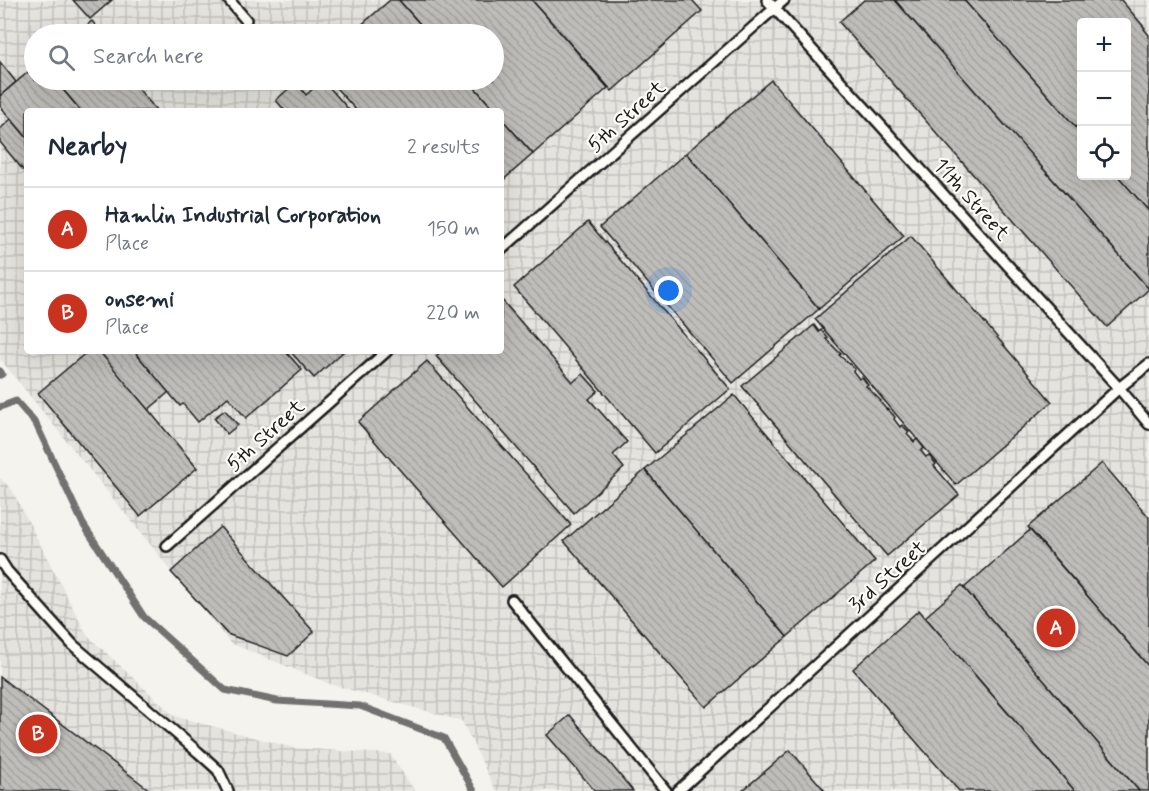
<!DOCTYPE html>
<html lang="en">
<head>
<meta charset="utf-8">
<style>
  body { margin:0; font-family:Mynerve,sans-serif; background:#f6f6f7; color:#1f2937 }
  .controls { position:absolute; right:18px; top:18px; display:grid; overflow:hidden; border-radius:6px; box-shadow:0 6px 24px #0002 }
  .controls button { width:54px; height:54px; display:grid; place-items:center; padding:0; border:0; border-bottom:2px solid #e0e1e3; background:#fff; color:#1f2937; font:30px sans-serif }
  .you { position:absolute; left:669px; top:291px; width:21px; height:21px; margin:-15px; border:4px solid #fff; border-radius:50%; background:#1a73e8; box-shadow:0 0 0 9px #1a73e833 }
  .badge { display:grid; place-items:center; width:39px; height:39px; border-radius:50%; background:#c8321e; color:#fff; font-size:20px; font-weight:700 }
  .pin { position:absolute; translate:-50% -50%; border:3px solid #fff; box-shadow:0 2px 6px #0006 }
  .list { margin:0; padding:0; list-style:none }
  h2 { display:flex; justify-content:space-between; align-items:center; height:78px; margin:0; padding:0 24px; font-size:26px }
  h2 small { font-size:20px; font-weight:400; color:#747a83 }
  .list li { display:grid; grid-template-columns:39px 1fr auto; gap:18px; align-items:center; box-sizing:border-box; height:84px; padding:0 24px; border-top:2px solid #e0e1e3 }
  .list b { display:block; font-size:22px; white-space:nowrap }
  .list p { margin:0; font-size:20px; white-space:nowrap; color:#747a83 }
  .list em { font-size:20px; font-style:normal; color:#747a83 }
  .icon { flex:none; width:33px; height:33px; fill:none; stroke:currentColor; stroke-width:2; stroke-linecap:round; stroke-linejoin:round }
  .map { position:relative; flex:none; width:1149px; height:791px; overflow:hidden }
  .search { position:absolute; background:#fff; box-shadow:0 6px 24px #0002; left:24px; top:24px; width:480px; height:66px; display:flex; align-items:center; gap:15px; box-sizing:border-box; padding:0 21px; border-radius:33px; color:#747a83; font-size:22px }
  .panel { position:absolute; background:#fff; box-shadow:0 6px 24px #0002; left:24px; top:108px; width:480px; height:246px; border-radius:6px }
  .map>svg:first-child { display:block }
</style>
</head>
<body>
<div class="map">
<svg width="1149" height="791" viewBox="0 0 1149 791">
  <defs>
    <pattern id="industrial-grid" width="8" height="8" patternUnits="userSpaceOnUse" patternTransform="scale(1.5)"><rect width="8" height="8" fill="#e4e3de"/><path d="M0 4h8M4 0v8" fill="none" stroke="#c3c2be"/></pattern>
    <pattern id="building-back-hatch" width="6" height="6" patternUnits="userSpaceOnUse" patternTransform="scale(1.5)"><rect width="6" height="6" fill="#bebdba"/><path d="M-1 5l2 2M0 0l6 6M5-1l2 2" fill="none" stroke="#a3a29f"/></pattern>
  </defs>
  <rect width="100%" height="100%" fill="#f4f3ee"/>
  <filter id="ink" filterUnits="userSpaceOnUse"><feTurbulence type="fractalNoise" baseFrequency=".0167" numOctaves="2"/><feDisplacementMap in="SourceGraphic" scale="12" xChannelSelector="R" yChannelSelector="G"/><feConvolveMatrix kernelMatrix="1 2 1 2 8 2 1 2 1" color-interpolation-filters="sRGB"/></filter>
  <g filter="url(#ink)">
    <g fill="url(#industrial-grid)" fill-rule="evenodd">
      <path d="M0,0H1149V791H496L462,721L330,684L230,643L0,359ZM1082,22H1126V176H1082ZM34,34H494V80H34ZM27,111H501V351H27Z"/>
      <path d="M0,478L12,490L87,635L174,716L294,748L390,754L415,791H0Z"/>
    </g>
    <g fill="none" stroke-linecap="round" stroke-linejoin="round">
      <g stroke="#72716f" stroke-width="7">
        <path d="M0,371L2,374L0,375"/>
        <path d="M0,407L16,401L36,424L83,524L144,617L225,690L277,701L360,706L444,738L474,791"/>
      </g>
    </g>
    <g fill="url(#building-back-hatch)" stroke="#1c1c1c" stroke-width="1.5">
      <path d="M73,0H112L90,19Z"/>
      <path d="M390,0H399L429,34H351Z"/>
      <path d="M399,0H532L608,88L533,154L501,118V111H495L468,80H494V34H429Z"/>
      <path d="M532,0H692L702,11L612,91Z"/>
      <path d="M864,0H895L1149,289L1107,327L839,22Z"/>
      <path d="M895,0H964L1082,134V176H1118L1149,211V289Z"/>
      <path d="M964,0H1121L1145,28L1144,29L1149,35V211L1118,176H1126V22H1082V134Z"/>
      <path d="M92,21L103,34H76Z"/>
      <path d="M0,62L16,82L0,96Z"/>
      <path d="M34,67V80H55L81,111H27V138L0,106V96Z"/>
      <path d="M55,80H131L157,111H81Z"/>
      <path d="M323,80L350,111H285L276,100L296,82L306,95Z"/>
      <path d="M329,80H468L495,111H357Z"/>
      <path d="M771,80L904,236L819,309L686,153Z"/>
      <path d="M501,118L533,154L501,182Z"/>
      <path d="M11,119L27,138V175L0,142V129Z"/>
      <path d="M686,153L819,309L733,383L600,227Z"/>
      <path d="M588,222L730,389L655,453L514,287Z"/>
      <path d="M911,236L1052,402L956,485L815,319Z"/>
      <path d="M501,299L573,382L583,374L598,391L589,399L627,442L613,455L624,468L574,513L436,356L442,351H501Z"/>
      <path d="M814,325L819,332L821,330L828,338L826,339L841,354L839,355L855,369L853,371L859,379L862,377L868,385L866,386L881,401L880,402L887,410L888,409L895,417L894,419L900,427L902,425L909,432L907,434L914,442L917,439L924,448L921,451L926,457L929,455L936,464L934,466L959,495L887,556L742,386Z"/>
      <path d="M86,351H134L169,392L147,411L134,395L127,401Z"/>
      <path d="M88,351H99L197,468L140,516L38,393Z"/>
      <path d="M134,351H285L302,370L246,418L228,397L198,422L183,404L180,406Z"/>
      <path d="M290,351H344L314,378Z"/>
      <path d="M427,361L571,525L502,587L358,422Z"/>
      <path d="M734,395L875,561L787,637L645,470Z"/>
      <path d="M225,410L238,425L227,434L214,418Z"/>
      <path d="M1102,463L1149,517V667L1028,527Z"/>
      <path d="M645,470L787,637L706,707L564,541Z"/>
      <path d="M220,527L314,632L288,656L227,634L171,572Z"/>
      <path d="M1030,530L1149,667V791H1139L964,588Z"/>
      <path d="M962,585L964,588L1139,791H1075L925,617Z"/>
      <path d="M919,610L925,617L1075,791H959L853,669Z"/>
      <path d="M0,677L151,791H0Z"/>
      <path d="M570,715L633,791H595L547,735Z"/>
      <path d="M790,750L825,791H742Z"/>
    </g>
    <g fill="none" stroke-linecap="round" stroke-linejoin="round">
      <g stroke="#1c1c1c" stroke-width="14">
        <g id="service">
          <path d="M229,0L246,20"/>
          <path d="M767,0L1119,388L1149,424"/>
          <path d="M501,250L784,0"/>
          <path d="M167,546L387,351"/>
          <path d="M0,560L7,571L73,645L198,752L218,770L228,791"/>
          <path d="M512,600L666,791"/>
          <path d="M678,791L1119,388L1149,364"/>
        </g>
      </g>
      <use href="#service" stroke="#fdfcf7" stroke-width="9"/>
    </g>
  </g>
  <g text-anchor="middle" stroke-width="4.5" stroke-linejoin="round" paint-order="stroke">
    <g font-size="21" fill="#1c1c1c" stroke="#fdfcf7">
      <text transform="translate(626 116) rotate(-42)" y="7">5th Street</text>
      <text transform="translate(972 199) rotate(48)" y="7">11th Street</text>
      <text transform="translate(265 435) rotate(-42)" y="7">5th Street</text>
      <text transform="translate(887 576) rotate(-42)" y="7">3rd Street</text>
    </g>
  </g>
</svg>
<div class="controls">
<button>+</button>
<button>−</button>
<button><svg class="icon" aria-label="locate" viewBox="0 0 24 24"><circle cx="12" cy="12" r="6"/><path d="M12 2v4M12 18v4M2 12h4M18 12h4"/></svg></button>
</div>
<div class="you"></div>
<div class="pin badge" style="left:1056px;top:628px">A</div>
<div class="pin badge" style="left:38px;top:734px">B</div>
<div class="search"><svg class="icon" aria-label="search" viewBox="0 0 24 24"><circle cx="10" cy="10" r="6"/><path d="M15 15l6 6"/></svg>Search here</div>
<section class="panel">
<h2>Nearby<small>2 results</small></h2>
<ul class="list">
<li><span class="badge">A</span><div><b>Hamlin Industrial Corporation</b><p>Place</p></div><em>150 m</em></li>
<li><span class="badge">B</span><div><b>onsemi</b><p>Place</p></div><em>220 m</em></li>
</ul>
</section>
</div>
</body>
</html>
